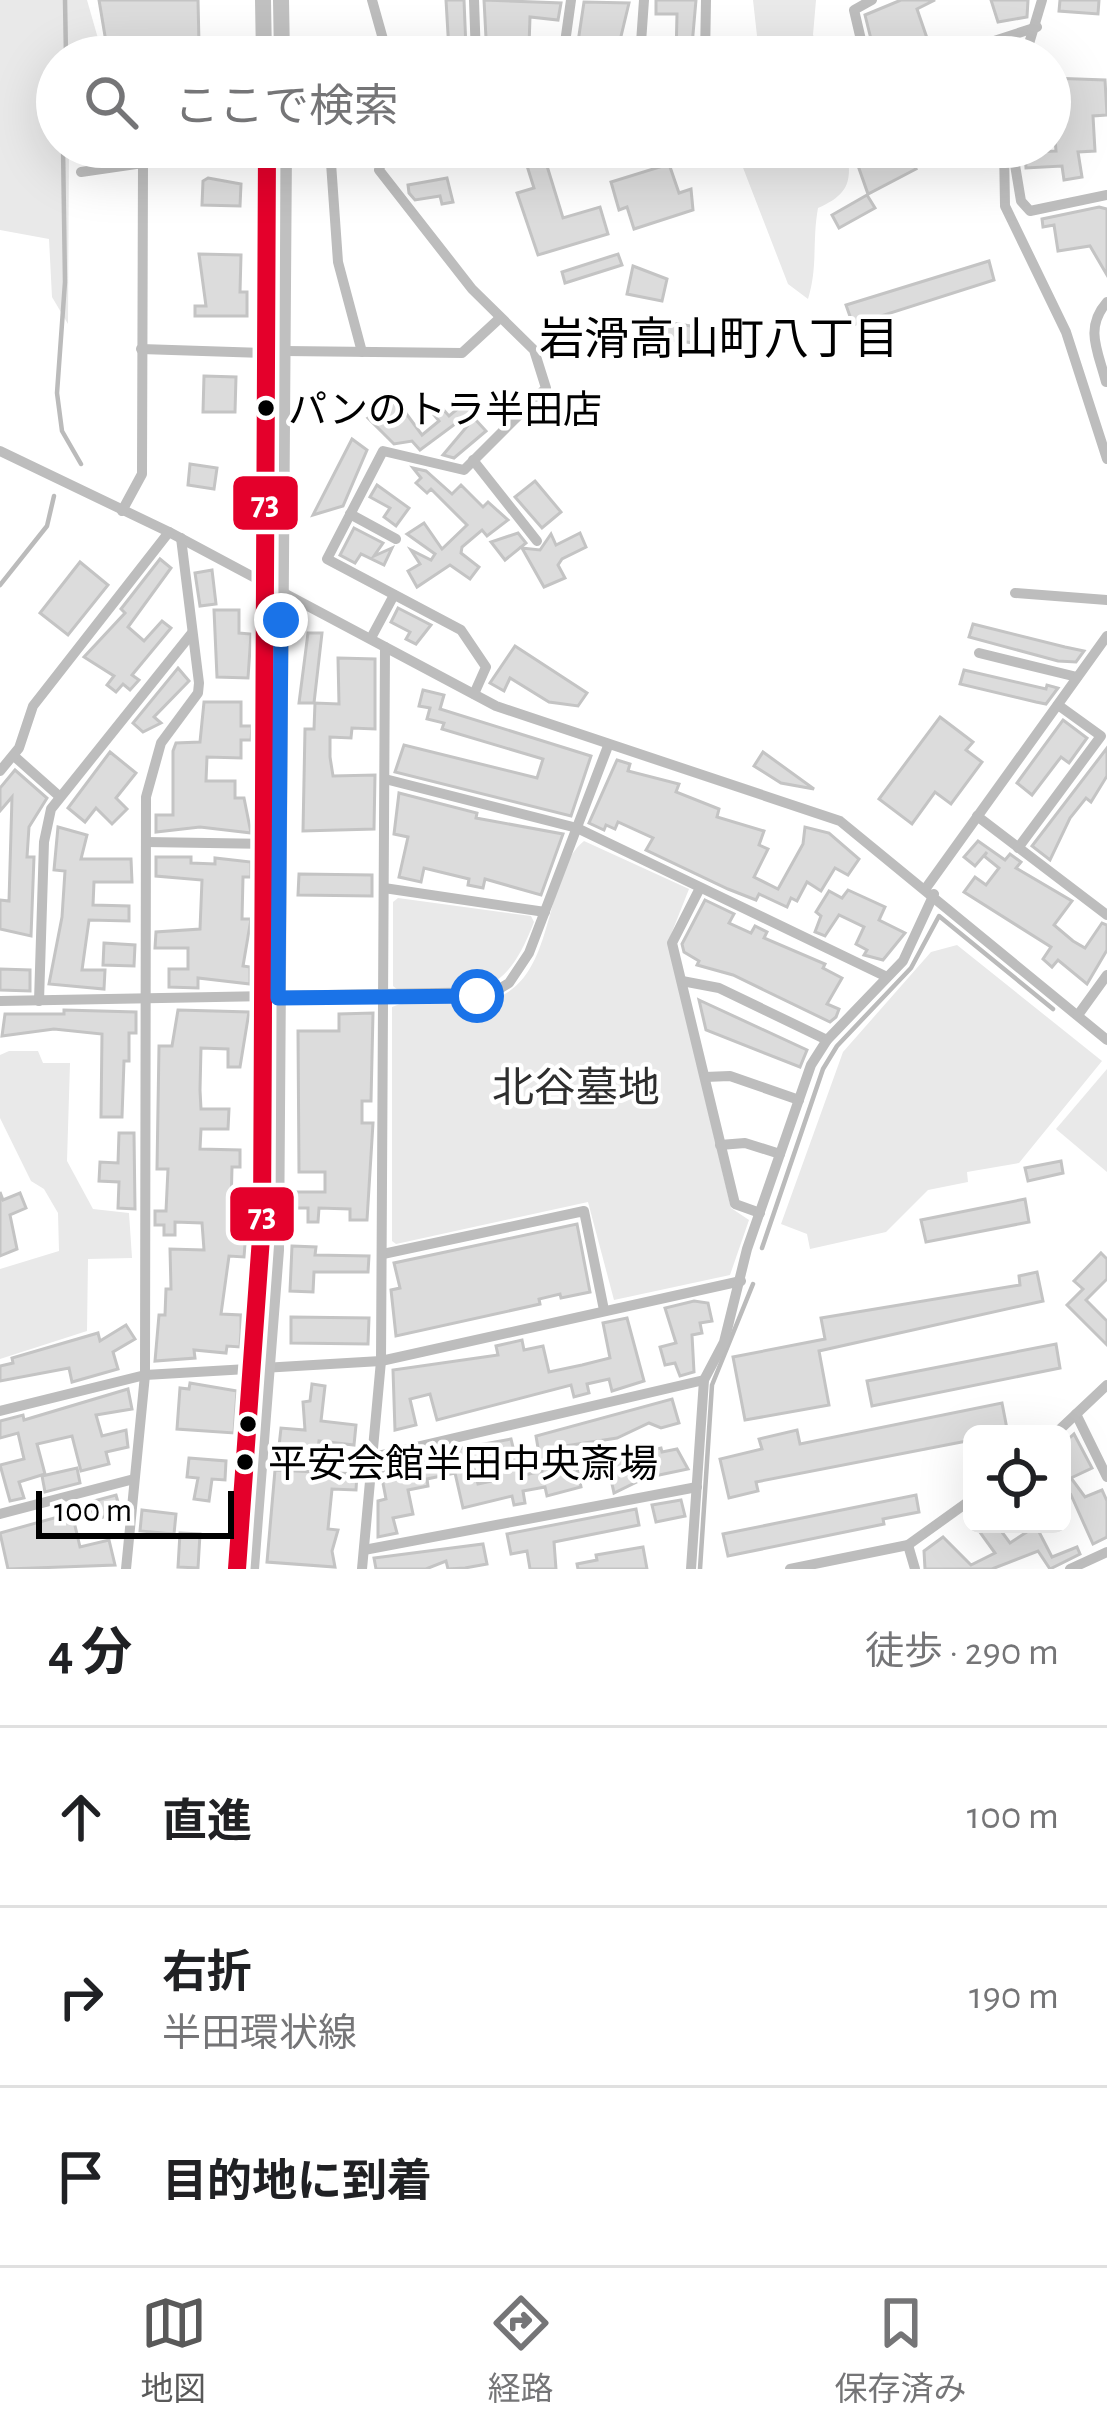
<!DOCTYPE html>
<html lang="ja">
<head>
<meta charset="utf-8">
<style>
  body { margin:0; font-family:"Alegreya Sans","Noto Sans JP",sans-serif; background:#f6f6f6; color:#202124 }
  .controls { position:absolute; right:36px; bottom:36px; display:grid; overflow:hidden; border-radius:18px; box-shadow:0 12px 48px #0002 }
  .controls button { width:108px; height:108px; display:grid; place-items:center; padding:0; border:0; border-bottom:3px solid #e0e0e0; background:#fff; color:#202124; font:60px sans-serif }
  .scale { position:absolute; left:36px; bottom:30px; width:198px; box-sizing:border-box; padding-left:12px; border:6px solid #000; border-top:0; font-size:33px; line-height:42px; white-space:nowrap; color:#000; -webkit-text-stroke:9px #fff; paint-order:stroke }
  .stop { position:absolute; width:36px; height:36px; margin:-27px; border:9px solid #1a73e8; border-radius:50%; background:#fff }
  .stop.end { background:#1a73e8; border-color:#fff; box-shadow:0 3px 12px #0008 }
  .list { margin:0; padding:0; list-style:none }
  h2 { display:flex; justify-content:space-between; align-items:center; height:156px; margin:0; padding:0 48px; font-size:51px }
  h2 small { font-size:39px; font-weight:400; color:#757577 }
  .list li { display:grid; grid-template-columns:78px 1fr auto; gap:36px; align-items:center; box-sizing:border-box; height:180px; padding:0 48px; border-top:3px solid #e0e0e0 }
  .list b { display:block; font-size:45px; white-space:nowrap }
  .list p { margin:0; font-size:39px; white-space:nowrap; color:#757577 }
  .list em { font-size:39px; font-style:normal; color:#757577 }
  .icon { flex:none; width:66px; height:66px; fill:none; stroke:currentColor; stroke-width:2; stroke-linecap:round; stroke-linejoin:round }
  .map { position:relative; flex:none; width:1107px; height:1569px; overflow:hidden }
  .search { position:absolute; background:#fff; box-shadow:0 12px 48px #0002; left:36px; right:36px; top:36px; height:132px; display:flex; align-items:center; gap:30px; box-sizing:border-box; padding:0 42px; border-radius:66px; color:#757577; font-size:45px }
  .sheet { height:696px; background:#fff }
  nav { display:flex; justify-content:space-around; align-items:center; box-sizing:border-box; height:168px; border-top:3px solid #e0e0e0; background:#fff; font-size:33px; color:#757577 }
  nav a { display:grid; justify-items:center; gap:6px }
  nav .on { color:#595959 }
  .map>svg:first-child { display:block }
</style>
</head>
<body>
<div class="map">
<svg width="1107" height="1569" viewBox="0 0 1107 1569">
  <rect width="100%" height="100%" fill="#fff"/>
  <g fill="#e9e9e9">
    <path d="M0,0H87L103,56L57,57V147H69L68,324L52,297L49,239L0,230Z"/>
    <path d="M753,0H816L813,35L826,57H795L779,42L757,36Z"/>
    <path d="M735,147H846C853,181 849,194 818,208C812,241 818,267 808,299L788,284Z"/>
    <path d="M584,841L689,889L668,942L731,1208L749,1220L730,1275L614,1300L588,1202L396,1244L392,1241V1007C425,992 468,1012 503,995C556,968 545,872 584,841Z"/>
    <path d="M398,898L531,916L534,922C502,1005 476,988 398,990L393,986V902Z"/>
    <path d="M957,945L1102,1061L1019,1163L967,1172L968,1182L928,1190L886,1232L810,1249L807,1234L781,1224L843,1052L931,952Z"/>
    <path d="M9,1051H38L43,1063H70L67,1161L93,1209L129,1213L132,1258L88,1259L87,1331L0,1359V1269L59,1251L58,1213L44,1189L31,1181L0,1118V1055Z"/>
    <path d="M1107,1069V1172L1056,1129Z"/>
  </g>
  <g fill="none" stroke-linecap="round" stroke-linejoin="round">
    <g stroke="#bbb" stroke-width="4.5">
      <path d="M65,0L66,57"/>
      <path d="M63,147L65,282L57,393L62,431L81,464"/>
      <path d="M0,585L47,526L54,496"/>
      <path d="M762,1248L823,1069L837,1046L911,968L939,916L1053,1009"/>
      <path d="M700,1569L712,1385L753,1284"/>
    </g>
  </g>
  <g fill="#dcdcdc" stroke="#c4c4c4" stroke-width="3" fill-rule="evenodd">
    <path d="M99,0H198L199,44L107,48Z"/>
    <path d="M446,0H464L466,49L449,51Z"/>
    <path d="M484,0L561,3L558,20L530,17L529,46L554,48L553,57H487Z"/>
    <path d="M656,0H696L691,57H676L677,14H656Z"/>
    <path d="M901,0H935L917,9L928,41L875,55L865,15Z"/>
    <path d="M991,0H1028L1027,17L998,22Z"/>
    <path d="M1060,0H1099L1098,14L1059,11Z"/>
    <path d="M584,2L629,3L616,57H599L601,45L578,42Z"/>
    <path d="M1050,78L1105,80L1107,115L1093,116L1095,151L1078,152L1082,177L1064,180L1062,166L1026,168L1025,152L1056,151Z"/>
    <path d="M531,147H581L583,155L547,166L563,218L600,207L608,234L538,255L517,193L534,188L522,150Z"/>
    <path d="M880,147L893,164L908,155L916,169L868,194L856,160Z"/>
    <path d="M669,164L679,193L691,189L693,210L634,229L627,207L619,210L611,182Z"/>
    <path d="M208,178L241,184L240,206L202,205L203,181Z"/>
    <path d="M447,178L453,202L442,204L440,196L415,200L409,193L408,185Z"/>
    <path d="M867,195L875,208L839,228L832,215Z"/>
    <path d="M1099,207L1107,209V275L1090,246L1058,251L1054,225L1043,227L1042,219Z"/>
    <path d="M199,254L241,255L240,292H247V316H195V306H206Z"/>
    <path d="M618,254L622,265L565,283L562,272Z"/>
    <path d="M989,261L994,280L853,325L846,305Z"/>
    <path d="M633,266L667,279L662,301L627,294Z"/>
    <path d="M666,322L697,327L694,343L663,339Z"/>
    <path d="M204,376L236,377L235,412H203Z"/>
    <path d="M471,398L478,407L420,450L412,441L394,444L368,418L397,401L422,435L439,421L434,415L442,408L449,416Z"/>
    <path d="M474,418L486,431L454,458L443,455Z"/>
    <path d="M352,439L367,450L343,506L313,515Z"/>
    <path d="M190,464L217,468L214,489L188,485Z"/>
    <path d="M413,468L426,471L452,494L461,485L483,507L488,502L508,520L487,536L482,530L462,547L461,553L479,567L470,579L450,565L417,587L408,571L420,564L411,550L431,560L435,554L407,534L424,523L442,549L467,525L431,489L427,493L416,483L421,478Z"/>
    <path d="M535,481L561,512L542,528L515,497Z"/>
    <path d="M377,485L409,508L396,526L384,517L390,508L370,497Z"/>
    <path d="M354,528L383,543L374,556L392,548L384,565L361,554L355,563L340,555Z"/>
    <path d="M518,533L526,543L505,560L491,542Z"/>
    <path d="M580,533L586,547L562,559L558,565L565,578L544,587L522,548L540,550L551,534L556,545Z"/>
    <path d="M160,559L171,568L128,627L144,641L162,621L171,628L132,675L139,680L130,690L123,684L116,692L107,685L114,676L84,657L125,613L121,609Z"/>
    <path d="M80,562L108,585L68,635L40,613Z"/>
    <path d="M212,570L216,604L200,606L195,573Z"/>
    <path d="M398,608L431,625L416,644L406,639L410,632L391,622Z"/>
    <path d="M214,610H239V633L251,634L248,678L217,677Z"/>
    <path d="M973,624L1065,647L1084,651L1076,662L1058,661L969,637Z"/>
    <path d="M308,633H322L314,703H299Z"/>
    <path d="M515,646L587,693L578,706L549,702L510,678L504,691L490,683Z"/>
    <path d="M338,658L375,659V729L352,728L351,738L330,737V757L333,776L375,775L374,829L303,831L305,729H314L315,703L339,704Z"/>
    <path d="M178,668L189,681L154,717L161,723L143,732L133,723Z"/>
    <path d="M964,670L1046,689L1047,685L1058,688L1046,704L1036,702L960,684Z"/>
    <path d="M423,690L444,695L440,709L591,756L571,816L395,772L404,745L537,778L543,759L442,729L444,723L427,719L430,708L419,706Z"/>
    <path d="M204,702H241V726H252L251,740H241V758L207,757L206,781H235V798H244L251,833L200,827L156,832V815H173V751L176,743L200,742Z"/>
    <path d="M940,717L973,742L966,750L982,762L951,804L935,792L912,824L879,799Z"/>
    <path d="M1063,720L1087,738L1069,763L1061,757L1032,795L1017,783Z"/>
    <path d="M1107,748V776L1091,802L1086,798L1070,818L1050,860L1032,846Z"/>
    <path d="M110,752L136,773L116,798L127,809L112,824L96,808L85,822L68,808Z"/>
    <path d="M763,752L814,789L781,783L754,766Z"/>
    <path d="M617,760L630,764L628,771L679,784L676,792L719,809L717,817L764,831L759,845L768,849L754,877L778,889L803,844L805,827L829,833L859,859L848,875L835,868L821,891L807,882L797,901L791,898L787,907L759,894L756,900L728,889L646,850L653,838L618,822L615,829L606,825L604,830L589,823Z"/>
    <path d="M15,770L47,798L29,827L27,857H34L31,936L0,929V900L9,901L12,797L0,811V788Z"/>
    <path d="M399,793L477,813L476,818L563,834L541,895L485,879L483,888L468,885L469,879L424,868L421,882L399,877L408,837L394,834Z"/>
    <path d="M58,827L87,835L81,859H131L132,882H94L93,905L129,906V921L89,920L82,970H105L104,989L49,984L62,917L65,871L54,870Z"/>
    <path d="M978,841L1005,860L1010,854L1021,862L1016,868L1072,901L1054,925L1073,941L1085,948L1102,923L1107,925V950L1087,984L1058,960L1052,967L1043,959L1051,947L964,892L975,877L986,885L999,868L984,856L987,852L975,866L964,857Z"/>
    <path d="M156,857H191V863L215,864V858L251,862V877H243L242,919H251L243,966L250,967V984L198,978V988L169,987V969H188V948H155L156,932L200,929L202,880L156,876Z"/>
    <path d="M299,874L372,875V896L298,895Z"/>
    <path d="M848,890L885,907L879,920L905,933L883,960L864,955L867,950L856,944L864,927L839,915L825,936L815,932L821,916L816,912L829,891L842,898Z"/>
    <path d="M705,900L734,914L729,923L751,933L755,926L767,932L764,938L825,964L823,968L842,978L827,1004L839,1009L836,1017L830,1022L733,975L697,965L699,961L684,952L682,944Z"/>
    <path d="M104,943L135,945L134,966L103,965Z"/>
    <path d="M0,969L30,970V991L0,990Z"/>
    <path d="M699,1000L807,1050L800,1067L706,1030Z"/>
    <path d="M64,1010L136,1012V1033H129V1061H124L122,1117H101L102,1034L54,1029L2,1036L5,1014H64Z"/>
    <path d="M178,1010L249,1012L240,1067H228V1049L201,1048L200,1090L201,1109H229L228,1129H201L200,1149L240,1150V1167H232L231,1207L248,1208L244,1257L229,1256L221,1314L241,1315V1331L240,1347L227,1346L226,1353L194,1350L195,1358L155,1361L159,1315H165L166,1289H171L170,1249L204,1250L202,1223L175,1222V1235H164V1225H155V1211H166L168,1169H157L159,1046H172Z"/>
    <path d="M373,1013L371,1101H362V1123H373L367,1220H350V1209L319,1208L318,1222H308V1208H295V1192H325V1172H299L298,1031H339V1014Z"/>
    <path d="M119,1133H134L135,1209L118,1208L119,1182L99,1181L100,1162L118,1163Z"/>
    <path d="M1061,1161L1063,1173L1028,1181L1025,1168Z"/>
    <path d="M0,1192L3,1200L20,1193L26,1208L10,1215L17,1249L0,1256Z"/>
    <path d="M1025,1199L1029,1222L926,1242L921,1220Z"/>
    <path d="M577,1224L590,1292L561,1298L560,1294L539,1299L540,1304L396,1336L391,1290L400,1288L394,1263Z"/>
    <path d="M292,1246L316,1247L315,1255L369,1256L368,1272H314L313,1292L290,1291Z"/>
    <path d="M1101,1253L1107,1259V1279L1086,1300L1107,1321V1345L1067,1305L1083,1289L1074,1281Z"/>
    <path d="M1037,1272L1043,1301L819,1351L829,1405L745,1420L733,1357L825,1339L821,1318L1020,1285L1019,1276Z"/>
    <path d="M694,1301L708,1303L712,1321L700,1323L702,1333L692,1335L694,1372L680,1376L675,1363L665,1365L660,1347L676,1343L665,1308Z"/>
    <path d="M291,1317L369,1318L368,1344L291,1343Z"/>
    <path d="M627,1318L644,1381L612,1391L609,1379L587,1384L589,1393L574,1397L571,1385L437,1420L430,1394L410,1399L416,1425L395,1430L393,1370L498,1355L496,1346L522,1340L524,1350L543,1346L549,1372L582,1365L610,1358L603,1323Z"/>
    <path d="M126,1325L135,1339L113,1352L118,1369L72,1382L69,1368L0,1381V1366L13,1363L12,1358L98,1333L100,1341Z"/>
    <path d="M1056,1344L1060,1368L872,1406L867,1381Z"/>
    <path d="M190,1383L237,1391L234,1433L177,1429L180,1388L189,1389Z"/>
    <path d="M312,1384L325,1386L321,1421L356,1425L354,1445L319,1441L318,1449L279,1446L281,1428L305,1430L303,1402L310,1401Z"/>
    <path d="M128,1389L132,1409L96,1415L102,1436L126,1430L128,1447L106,1452L109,1464L81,1471L72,1436L37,1444L45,1474L19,1482L24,1498L10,1501L0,1465L24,1459L18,1433L0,1438V1421L23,1415L24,1420Z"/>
    <path d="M672,1399L679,1423L661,1428L649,1423L617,1438L565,1446L569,1461L553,1468L554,1473L577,1468L581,1487L547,1496L545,1487L523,1491L525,1503L514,1505L512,1496L463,1508L455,1473L427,1479L428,1486L408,1490L413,1514L393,1518L397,1533L378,1537V1501L386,1499L381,1473L429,1454L511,1439L520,1476L542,1471L536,1436ZM496,1459L501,1479L478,1484L473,1465Z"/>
    <path d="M1002,1403L1008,1434H972V1440L756,1482L758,1491L729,1498L720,1459L762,1449L759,1439L797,1430L800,1444Z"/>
    <path d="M1074,1434L1092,1468L1071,1478L1085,1497L1102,1490L1107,1501V1537L1093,1544L1071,1495L1062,1502V1445Z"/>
    <path d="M661,1448L662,1452L677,1449L688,1469L645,1478L614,1493L607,1461Z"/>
    <path d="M189,1458L226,1461L225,1480L212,1479L209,1501L194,1499L198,1478L187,1477Z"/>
    <path d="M77,1468L80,1483L45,1492L42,1476Z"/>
    <path d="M275,1470L357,1474L356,1490L332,1489L328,1529L338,1530L332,1551L335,1567L267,1562Z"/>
    <path d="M116,1495L121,1513L95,1519L90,1502Z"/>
    <path d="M916,1495L919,1512L883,1519L884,1524L728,1556L723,1534Z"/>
    <path d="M681,1500L685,1516L656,1522L652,1505Z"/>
    <path d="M636,1509L639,1525L554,1542L556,1569H530L527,1551L511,1554L507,1534Z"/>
    <path d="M142,1510L176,1514L174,1534L140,1531Z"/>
    <path d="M72,1513L80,1547L109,1540L115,1565L8,1569L0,1533Z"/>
    <path d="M974,1524H996L1010,1543L1036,1526L1052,1557L1077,1547L1080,1554L1050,1569L1038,1551L992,1569H925L924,1551L943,1537L971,1565L995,1553Z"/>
    <path d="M180,1533L200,1534L198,1568L178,1567Z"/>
    <path d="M483,1544L487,1564L465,1568L448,1569L446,1561L426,1569H376L374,1558Z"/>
    <path d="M643,1547L647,1569H578L577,1564L597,1560L596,1555Z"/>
  </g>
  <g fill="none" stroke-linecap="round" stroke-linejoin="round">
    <g stroke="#bdbdbd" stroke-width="10">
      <path d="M372,0L388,57"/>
      <path d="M474,0L476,57"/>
      <path d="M563,57L571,0"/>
      <path d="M640,57L644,0"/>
      <path d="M705,57L706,0"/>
      <path d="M865,57L854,10L872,0"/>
      <path d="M945,57L1037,27"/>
      <path d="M1025,57L1042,0"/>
      <path d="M386,147L379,170L472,289L534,350L546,388L464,470L383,451L327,559L461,630L486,667L474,694"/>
      <path d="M1004,147L1005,206L1066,332L1107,459"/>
      <path d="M1012,147L1021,201L1030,211L1107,195"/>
      <path d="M331,163L338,262L362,352"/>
      <path d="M81,172L143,163H331L349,147"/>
      <path d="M141,349L266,353"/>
      <path d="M285,351L462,353L500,318"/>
      <path d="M1106,382C1098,351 1084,328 1107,302"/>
      <path d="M0,451L169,532L496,706L840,821L1107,1040"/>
      <path d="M473,460L537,541"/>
      <path d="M122,511L142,474L143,163"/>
      <path d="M350,514L396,539"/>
      <path d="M1015,593L1107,600"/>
      <path d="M371,638L394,595"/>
      <path d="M979,653L1077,677"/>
      <path d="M14,756L59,796"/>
      <path d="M0,771L19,748L33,706L169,532"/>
      <path d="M385,779L577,828L887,977"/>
      <path d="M977,816L1107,915"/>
      <path d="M146,842L265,844"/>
      <path d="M1018,848L1101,736L1058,705"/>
      <path d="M384,888L545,912"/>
      <path d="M700,888L672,943L735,1204L760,1213"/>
      <path d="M926,888L1107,636"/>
      <path d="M682,981L719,988L827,1040"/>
      <path d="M0,1001L494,992L509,983L529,953L608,746"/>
      <path d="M39,1001L44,842L51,809L192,633"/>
      <path d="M1078,1015L1107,975"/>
      <path d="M705,1077L730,1076L799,1100"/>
      <path d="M720,1145L745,1143L780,1154"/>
      <path d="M383,1254L584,1211L604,1310"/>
      <path d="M0,1411L145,1375L381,1361L741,1281"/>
      <path d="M1076,1414L1107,1477"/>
      <path d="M1055,1434L1107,1385"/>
      <path d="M373,1457L704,1380"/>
      <path d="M0,1514L134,1479"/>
      <path d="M908,1545L915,1569"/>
      <path d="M364,1550L697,1487"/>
      <path d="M126,1569L145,1375L146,797L161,743L198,693L199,683L181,538"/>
      <path d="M362,1569L381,1361L385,647"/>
      <path d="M691,1569L704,1380L724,1342L747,1249L811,1065L827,1040L903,961L934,894"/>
      <path d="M790,1569L908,1545L972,1499"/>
      <path d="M1070,1569L1107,1552"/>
    </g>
    <g stroke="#c0c0c0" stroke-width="16">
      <path d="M263,0L264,57"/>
      <path d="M281,0L282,57"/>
      <path d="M237,1569L262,1224L267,147"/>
      <path d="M251,1569L276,1250L284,147"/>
    </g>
    <g stroke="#fff" stroke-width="27">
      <path id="bus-1" d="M237,1569L262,1224L267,147"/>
    </g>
    <use href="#bus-1" stroke="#e4002b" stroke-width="18"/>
  </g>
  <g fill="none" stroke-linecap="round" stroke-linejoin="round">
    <path stroke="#1a73e8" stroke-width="15" d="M281,620L278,998L477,996"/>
  </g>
  <g fill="#000" stroke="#fff" stroke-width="4.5">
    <circle cx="266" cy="408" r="10"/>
    <circle cx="248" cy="1424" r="10"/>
    <circle cx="245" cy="1462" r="10"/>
  </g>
  <g text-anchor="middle" stroke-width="9" stroke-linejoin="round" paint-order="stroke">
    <g font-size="39" fill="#000" stroke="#fff" text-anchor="start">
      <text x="288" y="423">パンのトラ半田店</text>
      <text x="268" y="1477">平安会館半田中央斎場</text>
    </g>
    <g font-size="42" fill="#2e2e2e" stroke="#fff">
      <text x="576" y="1102">北谷墓地</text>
    </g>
    <g font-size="45" fill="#000" stroke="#fff">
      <text x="719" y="354">岩滑高山町八丁目</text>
    </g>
  </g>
  <g stroke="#fff" stroke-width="4.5">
    <rect x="231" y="474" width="69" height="58" rx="12" fill="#e4002b"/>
    <rect x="228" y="1185" width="68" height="58" rx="12" fill="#e4002b"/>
  </g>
  <g font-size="33" text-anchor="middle" font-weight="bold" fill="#fff">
    <text x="265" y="514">73</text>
    <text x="262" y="1226">73</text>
  </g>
</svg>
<div class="controls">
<button><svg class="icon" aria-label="locate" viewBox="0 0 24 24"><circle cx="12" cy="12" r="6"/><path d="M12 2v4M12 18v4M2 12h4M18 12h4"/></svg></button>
</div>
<div class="scale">100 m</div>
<div class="stop" style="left:477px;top:996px"></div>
<div class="stop end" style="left:281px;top:620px"></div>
<div class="search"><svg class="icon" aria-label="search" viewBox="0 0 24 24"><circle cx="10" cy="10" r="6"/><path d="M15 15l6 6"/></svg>ここで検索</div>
</div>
<section class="sheet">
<h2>4 分<small>徒歩 · 290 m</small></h2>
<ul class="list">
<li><svg class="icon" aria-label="ahead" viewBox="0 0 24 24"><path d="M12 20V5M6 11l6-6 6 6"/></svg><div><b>直進</b></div><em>100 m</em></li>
<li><svg class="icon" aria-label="right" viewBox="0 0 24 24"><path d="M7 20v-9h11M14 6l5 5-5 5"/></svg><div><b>右折</b><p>半田環状線</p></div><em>190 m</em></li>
<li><svg class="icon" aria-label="arrive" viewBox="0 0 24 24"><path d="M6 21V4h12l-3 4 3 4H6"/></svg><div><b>目的地に到着</b></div></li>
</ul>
</section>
<nav>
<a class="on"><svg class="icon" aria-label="map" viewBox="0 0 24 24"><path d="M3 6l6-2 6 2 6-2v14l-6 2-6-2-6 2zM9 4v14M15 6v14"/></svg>地図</a>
<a><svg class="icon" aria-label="directions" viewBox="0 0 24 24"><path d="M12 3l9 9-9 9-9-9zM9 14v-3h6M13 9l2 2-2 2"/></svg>経路</a>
<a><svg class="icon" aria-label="saved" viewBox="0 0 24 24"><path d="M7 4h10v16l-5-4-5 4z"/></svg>保存済み</a>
</nav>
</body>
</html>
